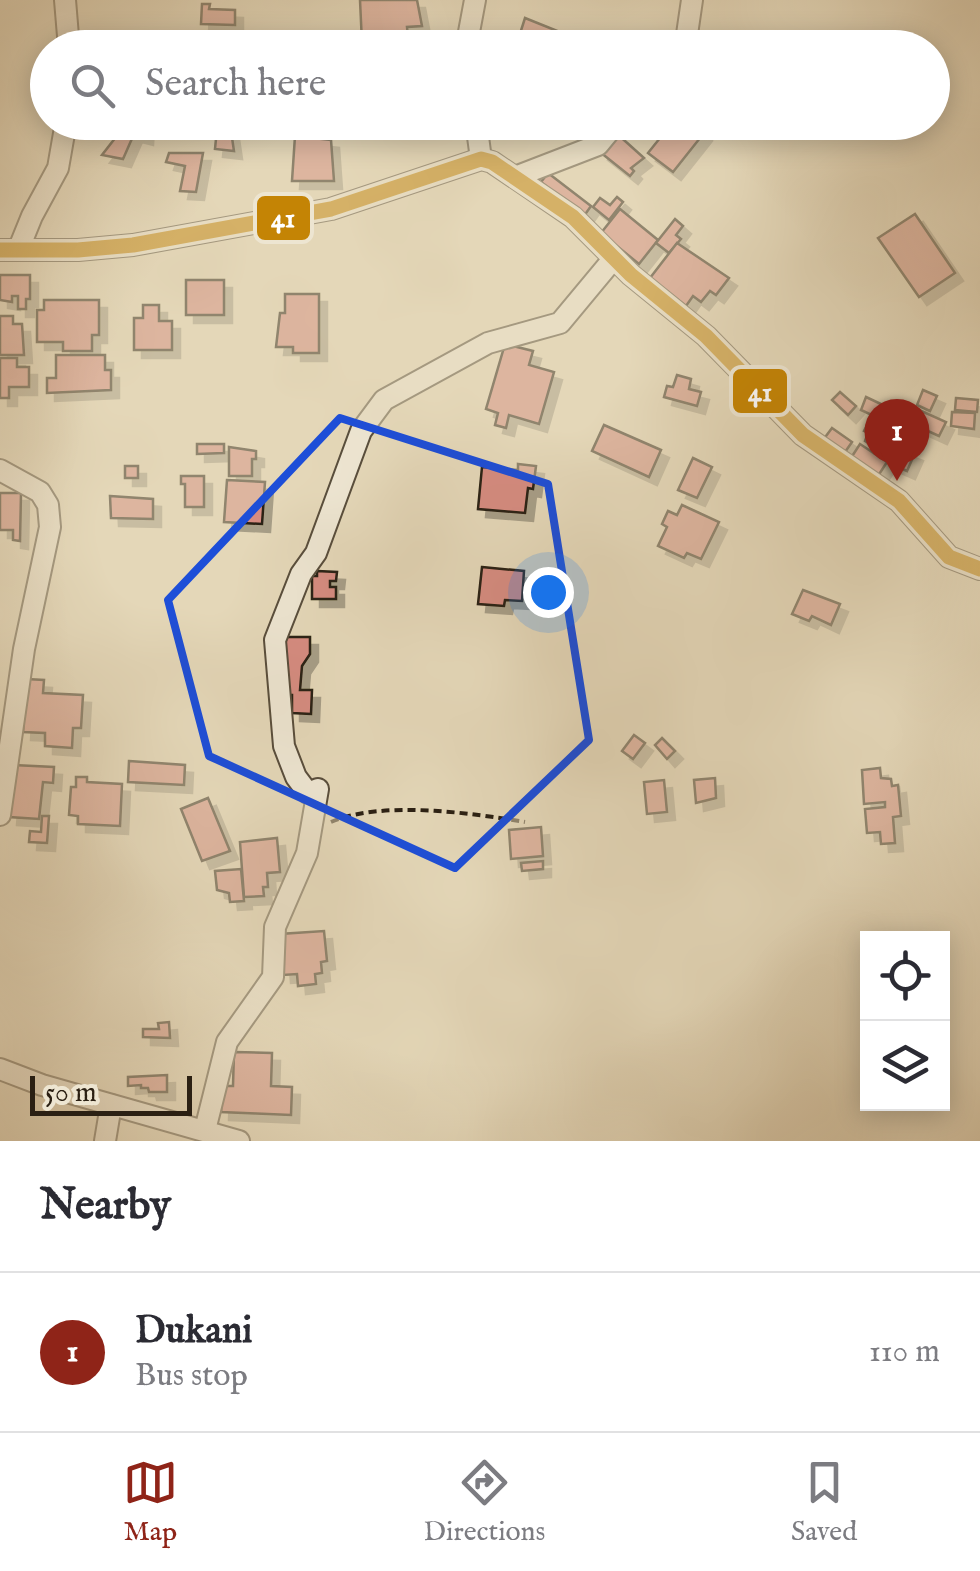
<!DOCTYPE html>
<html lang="en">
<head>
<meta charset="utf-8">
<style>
  body { margin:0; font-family:"IM FELL English",serif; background:#f2f2f3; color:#2b2b33 }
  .controls { position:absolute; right:30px; bottom:30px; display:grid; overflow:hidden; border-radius:0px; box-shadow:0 5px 25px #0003 }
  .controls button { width:90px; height:90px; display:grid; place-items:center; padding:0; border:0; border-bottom:2px solid #e1e1e2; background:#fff; color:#2b2b33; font:50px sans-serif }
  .scale { position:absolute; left:30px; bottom:25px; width:162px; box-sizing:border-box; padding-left:10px; border:5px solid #2b2013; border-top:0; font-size:28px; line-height:35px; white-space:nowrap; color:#2b2013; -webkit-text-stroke:8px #ede5d1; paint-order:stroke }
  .you { position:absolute; left:548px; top:592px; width:35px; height:35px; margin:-25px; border:8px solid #fff; border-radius:50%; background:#1a73e8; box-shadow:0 0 0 15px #1a73e833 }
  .badge { display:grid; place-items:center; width:65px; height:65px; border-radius:50%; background:#8f2418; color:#fff; font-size:32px; font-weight:700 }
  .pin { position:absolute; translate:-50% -82px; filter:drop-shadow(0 2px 5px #0008) }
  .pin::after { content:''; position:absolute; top:52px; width:35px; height:30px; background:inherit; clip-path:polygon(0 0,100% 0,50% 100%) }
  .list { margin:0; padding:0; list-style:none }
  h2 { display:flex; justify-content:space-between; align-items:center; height:130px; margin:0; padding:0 40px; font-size:42px }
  h2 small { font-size:32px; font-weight:400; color:#7c7c81 }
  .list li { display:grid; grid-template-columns:65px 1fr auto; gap:30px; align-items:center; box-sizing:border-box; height:160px; padding:0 40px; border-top:2px solid #e1e1e2 }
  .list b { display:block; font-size:38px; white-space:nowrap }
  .list p { margin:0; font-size:32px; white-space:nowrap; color:#7c7c81 }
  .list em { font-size:32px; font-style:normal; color:#7c7c81 }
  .icon { flex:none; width:55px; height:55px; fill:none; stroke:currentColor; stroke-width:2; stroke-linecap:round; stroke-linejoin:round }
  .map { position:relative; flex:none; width:980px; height:1141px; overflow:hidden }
  .search { position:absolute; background:#fff; box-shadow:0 5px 25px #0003; left:30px; right:30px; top:30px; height:110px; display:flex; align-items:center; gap:25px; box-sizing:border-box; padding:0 35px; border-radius:55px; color:#7c7c81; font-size:38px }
  .sheet { height:290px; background:#fff }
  nav { display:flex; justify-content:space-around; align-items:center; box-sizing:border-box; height:140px; border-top:2px solid #e1e1e2; background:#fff; font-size:28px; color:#7c7c81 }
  nav a { display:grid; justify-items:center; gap:5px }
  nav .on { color:#8f2418 }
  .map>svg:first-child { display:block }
</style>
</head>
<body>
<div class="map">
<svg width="980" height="1141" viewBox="0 0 980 1141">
  <defs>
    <filter id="shadow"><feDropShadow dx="8" dy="8" stdDeviation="0" flood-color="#0004"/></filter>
  </defs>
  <rect width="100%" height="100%" fill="#e4d7b8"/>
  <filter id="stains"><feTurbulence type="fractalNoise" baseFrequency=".002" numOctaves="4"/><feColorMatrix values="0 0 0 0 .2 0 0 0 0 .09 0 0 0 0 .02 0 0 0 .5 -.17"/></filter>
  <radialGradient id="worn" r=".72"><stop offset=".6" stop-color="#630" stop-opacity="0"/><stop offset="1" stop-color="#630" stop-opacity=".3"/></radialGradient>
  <g fill="#d68c81" stroke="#2b2013" stroke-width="2.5" filter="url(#shadow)">
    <path d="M360,0H417L422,26L407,27L408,37L377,38V42L362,43Z"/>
    <path d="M202,4H210L209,9L235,10V25L201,24Z"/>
    <path d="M525,18L560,32L557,48H527L517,43Z"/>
    <path d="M477,35L509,46V48H473Z"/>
    <path d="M436,36L437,48H420L419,37Z"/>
    <path d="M108,122H146L145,137L134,134L123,159L102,155L123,128L116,130Z"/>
    <path d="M640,122H691L704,133L673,172L648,153L660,138Z"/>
    <path d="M217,129L231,131L234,151L215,149Z"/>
    <path d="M615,132L644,158L631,168L634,171L630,176L600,152Z"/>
    <path d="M295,136L331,140L334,181H292Z"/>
    <path d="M169,153H203L196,192L180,191L185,166L166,162Z"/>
    <path d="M548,173L591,206L584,216L541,182Z"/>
    <path d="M617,197L623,202L609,220L593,207L600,198L610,205Z"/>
    <path d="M620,209L658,240L639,264L601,233Z"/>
    <path d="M915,214L955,273L919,297L878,238Z"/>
    <path d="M675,219L683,226L676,235L681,239L669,253L656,243Z"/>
    <path d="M677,243L729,278L716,295L710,291L701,302L693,296L686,306L650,278Z"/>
    <path d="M0,275H30V299H26V309H18V296H12V302L0,300Z"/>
    <rect x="186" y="280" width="38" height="35"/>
    <path d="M285,294H319V353H293V347H276L280,313H285Z"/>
    <path d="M44,300H99V335H92V351H63V342H37V310H44Z"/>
    <path d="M143,305H159V321H172V350H134V318H143Z"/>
    <path d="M0,316H13V324H22L24,355H0Z"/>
    <path d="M505,344L533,351L529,365L554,372L539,424L509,415L506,428L495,425L498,413L486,409Z"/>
    <path d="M56,355H105V370H111V390L47,393V378H56Z"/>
    <path d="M0,358H17V367H29V387H9V398H0Z"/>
    <path d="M677,375L691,379L689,389L701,392L697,406L664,397L667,386L673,387Z"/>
    <path d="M923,390L937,396L930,411L917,405Z"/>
    <path d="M840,392L856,406L848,415L832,400Z"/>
    <path d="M866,397L911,418L903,437L898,435L893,444L898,446L891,457L865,441L868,433L864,431L872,415L861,410Z"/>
    <path d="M956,398L978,400L977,412L955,410Z"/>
    <path d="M917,409L946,422L939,436L910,423Z"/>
    <path d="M952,412L975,413L974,429L951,426Z"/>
    <path d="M604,425L661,450L649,477L592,451Z"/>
    <path d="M832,428L852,442L843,455L823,440Z"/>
    <path d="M902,440L910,444L907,450L915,453L907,471L891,464Z"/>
    <path d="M197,444H224V453L197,454Z"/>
    <path d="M860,444L887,462L876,479L849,461Z"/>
    <path d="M229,447L256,451V459H252V476H229Z"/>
    <path d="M693,458L712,467L697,498L678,490Z"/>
    <path d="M518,464L536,466L533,489L528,488L525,513L478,509L482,467L518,470Z"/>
    <rect x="125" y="466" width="13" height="12"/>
    <path d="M181,476H204V507H185V484H181Z"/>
    <path d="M227,480L265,482L262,524L224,522Z"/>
    <path d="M0,493H21L20,541L13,540V530H0Z"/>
    <path d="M110,496L153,499V519L111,518Z"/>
    <path d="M682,505L719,522L701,559L687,553L684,558L658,546L667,527L662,524L668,511L677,515Z"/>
    <path d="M482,567L524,571L522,601L505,600L504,606L478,604Z"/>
    <path d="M317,571L337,572L336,581H330V587H336V599H312V576H317Z"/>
    <path d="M803,590L840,604L831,625L812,616L809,621L792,614Z"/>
    <path d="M283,637H310V654L302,666L300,690H312L311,714L292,713V695H285Z"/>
    <path d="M26,679L44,680L43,693L83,695L81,728H73L72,748L45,746V733L23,732Z"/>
    <path d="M634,735L645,743L633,759L622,751Z"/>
    <path d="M662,738L675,751L667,759L655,745Z"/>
    <path d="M129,761L185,765L184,785L128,782Z"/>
    <path d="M13,765L54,767L53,783L43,782L39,819L9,817Z"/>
    <path d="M880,768L881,778L891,779L892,786L898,785L901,816L893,817L895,843L881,844L880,832L867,833L865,809L885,807V802L864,804L862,770Z"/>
    <path d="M76,777H87V782L122,784L120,826L78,824V816L69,815L71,787H76Z"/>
    <path d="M715,778L716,798L696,803L694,780Z"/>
    <path d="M664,780L667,812L647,814L644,782Z"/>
    <path d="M208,798L230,851L202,861L181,809Z"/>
    <path d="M42,816H49L47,843L29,842L30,831L41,832Z"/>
    <path d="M541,827L543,856L511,859L509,830Z"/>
    <path d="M277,838L280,872L267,873L268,887H263L264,896L244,897L240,842Z"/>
    <path d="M543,861V869L522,871L521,863Z"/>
    <path d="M241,869L244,901L230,902L229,893L217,890L215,871Z"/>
    <path d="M324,931L327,961L321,962L322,973L315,974L316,984L298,986L297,974L283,975L280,934Z"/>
    <path d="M169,1022L170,1038L143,1037V1029H159L158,1023Z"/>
    <path d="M234,1052L272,1053L271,1086L292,1087L291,1115L221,1112L222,1086H233Z"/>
    <path d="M167,1075V1092H149L148,1088H141V1085L128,1086V1077Z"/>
  </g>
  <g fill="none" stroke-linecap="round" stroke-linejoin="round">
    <g stroke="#594e3c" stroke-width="24">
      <g id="minor">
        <path d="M65,0L69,48"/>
        <path d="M466,48L475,0"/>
        <path d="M685,48L692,0"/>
        <path d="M476,122L481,159"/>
        <path d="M515,177L598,145L617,122"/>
        <path d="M19,248L32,216L58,168L66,122"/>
        <path d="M0,250H78L133,245L331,209L481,159L492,162L573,217L631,275L706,336L803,435L899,501L949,557L980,569"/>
        <path d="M0,470L40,492L48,505L50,527L24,649L0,815"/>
        <path d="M0,1069L42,1085L239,1141"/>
        <path d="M205,1130L227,1042L273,977L275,927L307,853L318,789L308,793L296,777L284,746L275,640L301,574L316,553L361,431L384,400L488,343L560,323L614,258"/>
        <path d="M105,1141L111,1105"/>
      </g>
    </g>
    <path stroke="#2b2013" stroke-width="4" stroke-dasharray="8 5" stroke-linecap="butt" d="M331,822C383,800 470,813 525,822"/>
    <use href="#minor" stroke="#ede5d1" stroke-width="20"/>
    <g stroke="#ede5d1" stroke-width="22">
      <path id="bus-1" d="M0,250H78L133,245L331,209L481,159L492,162L573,217L631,275L706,336L803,435L899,501L949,557L980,569"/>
    </g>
    <use href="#bus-1" stroke="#c48405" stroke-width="15"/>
  </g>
  <path d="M0 0H980V1141H0ZM340,418L548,484L589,740L455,868L209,756L168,600Z" fill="#e4d7b8" fill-opacity=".55" fill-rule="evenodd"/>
  <path fill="none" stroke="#1d4ed8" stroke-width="8" stroke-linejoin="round" d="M340,418L548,484L589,740L455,868L209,756L168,600Z"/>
  <g stroke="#ede5d1" stroke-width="4">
    <rect x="255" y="194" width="57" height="48" rx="10" fill="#c48405"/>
    <rect x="731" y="367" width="58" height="48" rx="10" fill="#c48405"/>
  </g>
  <g font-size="28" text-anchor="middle" font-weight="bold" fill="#fff">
    <text x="283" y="227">41</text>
    <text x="760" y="401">41</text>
  </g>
  <rect width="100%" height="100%" filter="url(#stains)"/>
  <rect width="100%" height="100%" fill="url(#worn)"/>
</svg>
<div class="controls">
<button><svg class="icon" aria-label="locate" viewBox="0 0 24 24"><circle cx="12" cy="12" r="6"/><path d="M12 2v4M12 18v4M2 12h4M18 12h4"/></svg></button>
<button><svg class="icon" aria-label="layers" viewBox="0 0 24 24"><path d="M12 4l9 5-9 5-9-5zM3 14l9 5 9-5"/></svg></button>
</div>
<div class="scale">50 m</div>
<div class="you"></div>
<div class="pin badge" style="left:897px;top:481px">1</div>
<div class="search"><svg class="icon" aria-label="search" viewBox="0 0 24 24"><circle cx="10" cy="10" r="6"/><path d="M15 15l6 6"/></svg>Search here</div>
</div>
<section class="sheet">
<h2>Nearby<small></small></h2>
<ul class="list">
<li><span class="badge">1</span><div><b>Dukani</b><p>Bus stop</p></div><em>110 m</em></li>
</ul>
</section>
<nav>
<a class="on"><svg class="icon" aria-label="map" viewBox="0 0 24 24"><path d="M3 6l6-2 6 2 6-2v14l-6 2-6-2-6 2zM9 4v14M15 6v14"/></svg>Map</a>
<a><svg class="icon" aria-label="directions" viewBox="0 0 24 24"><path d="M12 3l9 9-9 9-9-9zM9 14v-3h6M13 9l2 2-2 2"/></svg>Directions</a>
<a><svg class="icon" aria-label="saved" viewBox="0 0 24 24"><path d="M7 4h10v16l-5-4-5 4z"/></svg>Saved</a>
</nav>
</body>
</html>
